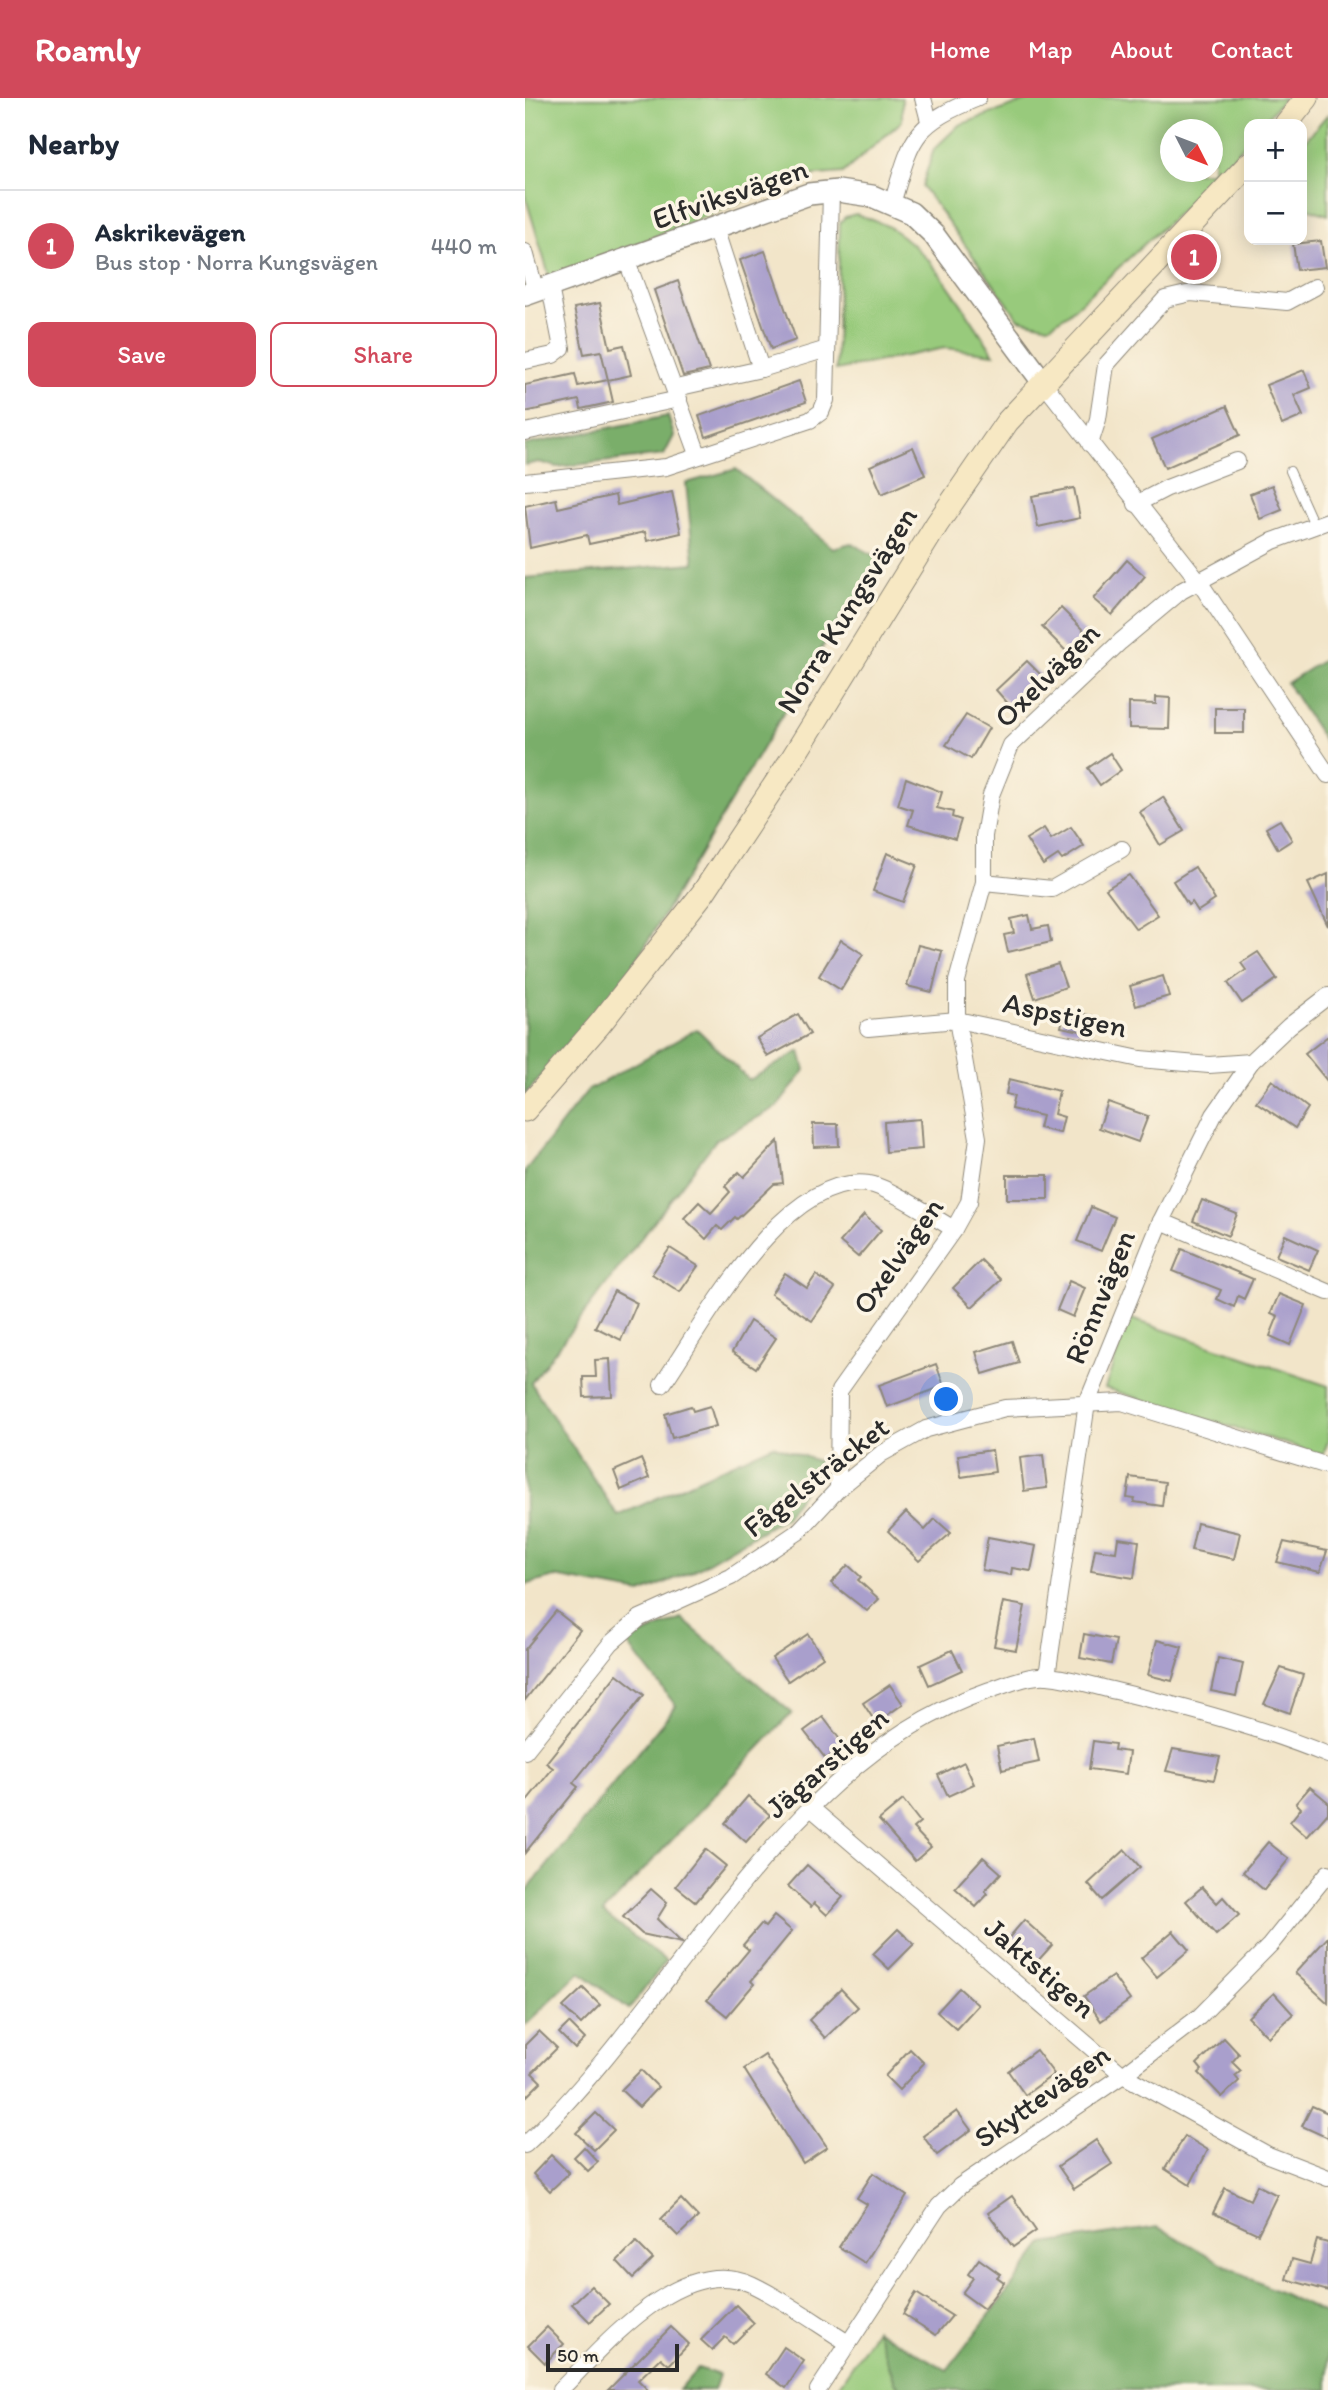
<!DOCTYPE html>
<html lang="en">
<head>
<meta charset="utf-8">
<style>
  body { margin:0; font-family:Itim,sans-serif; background:#f6f6f7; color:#1f2937 }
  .controls { position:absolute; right:21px; top:21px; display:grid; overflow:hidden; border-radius:14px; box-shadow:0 4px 18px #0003 }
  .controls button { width:63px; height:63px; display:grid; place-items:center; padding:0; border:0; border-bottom:2px solid #e0e1e3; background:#fff; color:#1f2937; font:35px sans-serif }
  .compass { position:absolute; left:635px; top:21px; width:63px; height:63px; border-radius:50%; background:#fff; box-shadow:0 4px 18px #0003; rotate:132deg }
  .scale { position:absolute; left:21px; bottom:18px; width:133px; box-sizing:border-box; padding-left:7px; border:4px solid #2b2b2b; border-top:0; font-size:19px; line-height:24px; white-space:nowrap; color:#2b2b2b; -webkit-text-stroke:5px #fcf5e5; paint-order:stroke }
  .you { position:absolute; left:422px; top:1302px; width:24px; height:24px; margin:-18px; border:5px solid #fff; border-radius:50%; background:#1a73e8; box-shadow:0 0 0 10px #1a73e833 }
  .badge { display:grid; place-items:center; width:46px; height:46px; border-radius:50%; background:#d1495b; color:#fff; font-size:23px; font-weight:700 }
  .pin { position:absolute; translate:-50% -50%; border:4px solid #fff; box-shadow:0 2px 7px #0006 }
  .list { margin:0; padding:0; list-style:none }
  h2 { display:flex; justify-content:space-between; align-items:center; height:91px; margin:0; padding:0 28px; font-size:30px }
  h2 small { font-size:23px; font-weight:400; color:#747a83 }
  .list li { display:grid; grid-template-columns:46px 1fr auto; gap:21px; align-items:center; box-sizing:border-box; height:112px; padding:0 28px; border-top:2px solid #e0e1e3 }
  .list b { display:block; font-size:26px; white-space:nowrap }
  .list p { margin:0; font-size:23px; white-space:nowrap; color:#747a83 }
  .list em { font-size:23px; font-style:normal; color:#747a83 }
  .actions { display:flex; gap:14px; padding:21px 28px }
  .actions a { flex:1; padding:16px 0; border:2px solid #d1495b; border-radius:14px; text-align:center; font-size:24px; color:#d1495b }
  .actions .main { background:#d1495b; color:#fff }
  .map { position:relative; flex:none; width:803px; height:2292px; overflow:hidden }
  header { display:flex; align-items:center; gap:42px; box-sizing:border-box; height:98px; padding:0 35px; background:#d1495b; color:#fff }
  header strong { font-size:33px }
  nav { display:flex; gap:38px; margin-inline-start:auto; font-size:24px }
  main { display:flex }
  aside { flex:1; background:#fff }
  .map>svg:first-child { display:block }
</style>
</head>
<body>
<header>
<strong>Roamly</strong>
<nav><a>Home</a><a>Map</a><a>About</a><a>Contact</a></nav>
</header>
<main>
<aside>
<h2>Nearby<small></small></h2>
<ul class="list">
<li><span class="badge">1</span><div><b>Askrikevägen</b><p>Bus stop · Norra Kungsvägen</p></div><em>440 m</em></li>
</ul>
<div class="actions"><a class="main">Save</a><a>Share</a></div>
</aside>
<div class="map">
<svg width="803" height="2292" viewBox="0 0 803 2292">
  <rect width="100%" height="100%" fill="#fcf5e5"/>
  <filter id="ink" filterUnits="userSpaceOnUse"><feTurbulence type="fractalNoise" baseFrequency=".0143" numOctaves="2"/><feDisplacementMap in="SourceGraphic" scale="14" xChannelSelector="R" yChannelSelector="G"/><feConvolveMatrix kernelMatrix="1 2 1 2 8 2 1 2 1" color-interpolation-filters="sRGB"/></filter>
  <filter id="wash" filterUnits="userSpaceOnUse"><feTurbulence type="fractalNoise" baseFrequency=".00686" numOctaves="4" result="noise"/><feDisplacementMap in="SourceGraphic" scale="28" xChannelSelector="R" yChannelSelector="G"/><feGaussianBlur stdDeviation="1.57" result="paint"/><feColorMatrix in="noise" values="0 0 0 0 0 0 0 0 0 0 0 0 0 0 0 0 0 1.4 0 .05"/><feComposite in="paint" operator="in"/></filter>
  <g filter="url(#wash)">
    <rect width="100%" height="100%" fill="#f2e5c9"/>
    <g fill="#98ca7b" stroke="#627a53" stroke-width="2" fill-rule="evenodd">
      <path d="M0,0H377V23L318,75L280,78L25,181L0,97Z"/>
      <path d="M510,0H759L737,26H724V41L687,84L543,216L524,228L494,221L397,88L409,51L434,27ZM646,32H688V74H646Z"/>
      <path d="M803,16V117L777,108V46Z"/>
      <path d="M331,116C342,120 356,124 366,130C412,159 439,212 469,256L420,250L311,272L315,125L320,119Z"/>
      <path d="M604,1220L803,1288V1343L798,1357L580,1290Z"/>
      <path d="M351,2232L370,2284L377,2292H311Z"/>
    </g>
    <g fill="#7aae6b" stroke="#526c4b" stroke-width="2">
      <path d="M143,318L149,338L139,357L32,369L14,364L0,367V347Z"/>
      <path d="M211,371L308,450L326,445L363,465L316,518L101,880L0,997V480L169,465L161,385Z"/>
      <path d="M803,559V649L762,585Z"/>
      <path d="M172,931L224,982L275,953L280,972L252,1009L191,1042L6,1285L93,1418L248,1347L298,1365L260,1419L168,1473L116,1495L30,1479L0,1487V1073L62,993Z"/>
      <path d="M156,1520L267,1615L78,1815L141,1863L104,1911L55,1874L0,1927V1795L151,1608L101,1544Z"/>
      <path d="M633,2129L720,2178L803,2217V2292H377L370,2284L351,2232L422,2272L519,2146Z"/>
      <path d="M173,2270L194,2277L189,2292H154Z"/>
    </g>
    <g id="blocks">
      <g fill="#a99fcc">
        <path d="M796,143L800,169L772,172L768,146Z"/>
        <path d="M240,153L271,242L246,251L215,162Z"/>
        <path d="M153,183L184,272L158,278L129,192Z"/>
        <path d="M75,205L85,250L99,247L106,277L83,282L76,253L59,256L49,210Z"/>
        <path d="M779,272L786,290L769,297L778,318L757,327L741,287Z"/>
        <path d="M50,276L53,288L83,282L88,304L56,311L54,302L0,314V287Z"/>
        <path d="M274,283L281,304L181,339L174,318Z"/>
        <path d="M702,308L715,337L640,370L627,341Z"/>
        <path d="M388,349L400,377L357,396L345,368Z"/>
        <path d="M747,387L757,412L735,421L725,396Z"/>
        <path d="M549,390L555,420L513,429L507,398Z"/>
        <path d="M147,394L156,435L122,443L120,434L64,446L62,437L5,450L0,408L31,401L33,410L90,397L92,407Z"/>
        <path d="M602,462L620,478L587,517L568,501Z"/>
        <path d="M536,510L562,536L543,555L517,529Z"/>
        <path d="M502,563L518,579L486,609L471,592Z"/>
        <path d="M631,599L645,600L644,631L604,630V605L631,606Z"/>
        <rect x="690" y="610" width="29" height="25"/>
        <path d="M441,617L464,630L446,661L421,647Z"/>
        <path d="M585,655L596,672L575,687L563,670Z"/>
        <path d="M381,680L417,694L412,710L428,714L427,719L436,722L430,741L383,727L388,712L373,707Z"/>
        <path d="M638,699L659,733L635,747L615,714Z"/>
        <path d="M755,722L767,742L753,751L741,730Z"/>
        <path d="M546,729L559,748L537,762L533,757L518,767L501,741L519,730L526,741Z"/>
        <path d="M362,755L392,767L378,804L348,793Z"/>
        <path d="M670,769L690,802L673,813L667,804L663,807L648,783Z"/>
        <path d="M803,776V828L783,785Z"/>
        <path d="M604,777L633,817L611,831L581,791Z"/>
        <path d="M504,817L507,831L523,828L526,844L483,854L479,837L489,835L486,821Z"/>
        <path d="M316,842L338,856L316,892L294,878Z"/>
        <path d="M393,847L417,853L407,894L382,888Z"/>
        <path d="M733,854L752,881L717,905L703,885L721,872L716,865Z"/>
        <path d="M533,866L541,889L510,900L502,876Z"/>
        <path d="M638,878L644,898L611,908L605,888Z"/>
        <path d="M540,912L569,918L565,935L536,929Z"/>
        <path d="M273,916L285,936L243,959L232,940Z"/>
        <path d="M803,938V984L780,956Z"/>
        <path d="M484,981L534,993L529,1016L539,1019L535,1035L514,1030L517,1018L486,1011L489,998L481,996Z"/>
        <path d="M747,982L783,1010L770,1030L731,1004Z"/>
        <path d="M583,1004L623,1018L613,1044L574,1030Z"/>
        <path d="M395,1021L397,1051L361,1054L359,1024Z"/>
        <path d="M288,1026H313L314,1048L289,1049Z"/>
        <path d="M253,1043L258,1085L249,1086L212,1121L210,1119L197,1132L192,1128L181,1141L159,1120L174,1104L186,1115L205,1094L200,1088L214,1074L219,1079Z"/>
        <rect x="482" y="1077" width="41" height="24"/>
        <path d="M677,1102L712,1116L703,1138L668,1123Z"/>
        <path d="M566,1109L590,1119L576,1153L552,1143Z"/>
        <path d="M339,1117L356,1132L333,1159L315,1144Z"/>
        <path d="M760,1137L793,1152L784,1172L751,1158Z"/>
        <path d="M145,1150L173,1168L155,1194L127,1176Z"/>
        <path d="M657,1151L728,1181L719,1201L713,1198L709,1209L692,1201L696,1192L648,1173Z"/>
        <path d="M456,1162L476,1182L447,1209L428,1190Z"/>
        <path d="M260,1175L282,1190L291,1177L310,1190L287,1223L246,1196Z"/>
        <path d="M544,1183L560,1190L548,1219L532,1212Z"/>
        <path d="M89,1193L112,1205L96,1242L70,1229Z"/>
        <path d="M754,1196L781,1207L765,1247L745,1238L753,1218L746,1215Z"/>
        <path d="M225,1223L251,1240L231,1270L207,1254Z"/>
        <path d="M487,1243L494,1265L458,1276L451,1254Z"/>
        <path d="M85,1261L87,1298L59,1299L58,1279H71L70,1262Z"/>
        <path d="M411,1266L419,1288L362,1309L354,1287Z"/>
        <path d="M166,1308L168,1313L185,1308L191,1328L147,1340L140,1316Z"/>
        <path d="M467,1352L470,1374L436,1379L433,1357Z"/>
        <path d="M518,1357L522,1390L499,1393L495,1360Z"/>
        <path d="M116,1361L124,1380L96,1392L89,1373Z"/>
        <path d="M605,1379L640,1384L637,1408L609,1404L610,1401L602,1400Z"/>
        <path d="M381,1414L400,1432L410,1421L426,1435L394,1463L363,1433Z"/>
        <path d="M672,1425L715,1435L709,1461L666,1452Z"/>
        <path d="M463,1439L511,1448L506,1473L487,1470L486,1477L457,1472Z"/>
        <path d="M593,1440L614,1443L609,1480L566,1473L570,1451L591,1454Z"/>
        <path d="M759,1444L802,1453L795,1474L752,1464Z"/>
        <path d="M323,1467L336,1479L333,1482L354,1501L342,1513L306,1485Z"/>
        <path d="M478,1504L500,1508L491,1552L469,1548Z"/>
        <path d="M31,1513L55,1532L0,1602V1551Z"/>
        <path d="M283,1536L298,1559L263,1583L247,1560Z"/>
        <path d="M559,1536L591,1542L586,1566L555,1560Z"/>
        <path d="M632,1542L657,1549L647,1583L623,1577Z"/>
        <path d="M427,1552L437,1572L404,1587L395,1567Z"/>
        <path d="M693,1560L718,1566L711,1598L686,1593Z"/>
        <path d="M756,1570L778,1577L765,1615L739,1606Z"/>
        <path d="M92,1576L119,1597L48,1685L53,1689L0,1755V1705L28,1670L21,1665Z"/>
        <path d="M365,1587L378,1606L351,1625L338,1605Z"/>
        <path d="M298,1619L319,1647L301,1661L279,1633Z"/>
        <path d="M509,1640L514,1664L477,1672L472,1648Z"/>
        <path d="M568,1643L590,1646L589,1652L604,1654L601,1676L564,1671Z"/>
        <path d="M648,1651L695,1659L689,1682L641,1673Z"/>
        <path d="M439,1664L449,1686L423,1698L413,1677Z"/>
        <path d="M785,1689L803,1704V1715L782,1739L765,1724L776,1710L771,1705Z"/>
        <path d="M223,1698L245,1717L221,1744L200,1725Z"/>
        <path d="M378,1702L395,1724L388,1730L406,1749L390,1763L354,1722Z"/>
        <path d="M743,1744L764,1761L739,1792L718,1774Z"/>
        <path d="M180,1751L201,1768L171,1804L151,1788Z"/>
        <path d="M600,1752L615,1769L577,1802L563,1786Z"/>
        <path d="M458,1759L476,1775L460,1793L463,1796L451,1809L430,1790Z"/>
        <path d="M282,1767L318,1799L302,1817L289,1805L286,1809L263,1788Z"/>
        <path d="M677,1789L692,1805L698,1799L714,1817L691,1837L661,1803Z"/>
        <path d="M126,1791L142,1805L132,1821L157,1845L117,1836L98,1819Z"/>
        <path d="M249,1818L267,1833L226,1883L229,1886L202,1918L182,1902L224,1852L218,1847L236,1826L240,1829Z"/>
        <path d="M499,1822L527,1847L510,1866L482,1842Z"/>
        <path d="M373,1831L389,1846L364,1871L348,1856Z"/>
        <path d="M648,1833L664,1852L632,1879L616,1860Z"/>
        <path d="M803,1839V1905L770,1875Z"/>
        <path d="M588,1878L605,1902L576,1923L559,1898Z"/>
        <path d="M58,1890L75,1907L56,1926L38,1909Z"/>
        <path d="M434,1890L453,1907L431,1931L412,1914Z"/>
        <path d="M316,1891L333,1909L300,1940L284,1922Z"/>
        <path d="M749,1895L768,1916L743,1939L723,1919Z"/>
        <path d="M44,1925L60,1941L50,1951L34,1935Z"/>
        <path d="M14,1933L32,1950L7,1975L16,1984L0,2000V1947Z"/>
        <path d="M699,1940L714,1956L707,1964L716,1973L710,1978L714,1983L697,1999L674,1975L677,1972L672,1966Z"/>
        <path d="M385,1951L399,1965L374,1992L360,1978Z"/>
        <path d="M511,1952L529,1976L500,1997L483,1973Z"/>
        <path d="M240,1957L302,2049L278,2065L219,1971Z"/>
        <path d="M116,1972L133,1989L114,2009L96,1992Z"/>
        <path d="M787,2008L803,2015V2040L777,2028Z"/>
        <path d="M432,2013L446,2032L412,2057L398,2038Z"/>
        <path d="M71,2015L89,2032L69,2052L51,2035Z"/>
        <path d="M660,2038L683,2052L665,2087L640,2071Z"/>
        <path d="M571,2042L587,2066L549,2091L533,2068Z"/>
        <path d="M59,2049L73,2064L63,2073L49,2059Z"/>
        <path d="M26,2057L44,2075L25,2093L8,2076Z"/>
        <path d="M348,2075L382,2098L340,2165L314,2149L342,2106L332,2100Z"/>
        <path d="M732,2087L752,2097L733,2136L688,2115L700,2090L725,2102Z"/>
        <path d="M487,2098L511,2133L488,2149L463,2115Z"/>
        <path d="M156,2101L173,2119L153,2138L136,2121Z"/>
        <path d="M792,2142L803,2145V2193L761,2181L767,2161L785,2166Z"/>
        <path d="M111,2144L128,2161L108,2180L92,2163Z"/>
        <path d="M454,2161L475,2176L472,2179L479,2184L459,2211L437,2195L448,2180L443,2176Z"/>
        <path d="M66,2188L84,2206L65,2224L47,2206Z"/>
        <path d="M391,2195L427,2218L411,2237L378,2216Z"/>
        <path d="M211,2207L229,2225L208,2246L200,2239L187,2252L176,2242Z"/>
        <path d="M22,2229L39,2246L20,2265L3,2248Z"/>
        <path d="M146,2229L164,2246L144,2267L136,2260L113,2282L123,2292H83Z"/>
        <path d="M259,2249L279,2263L261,2290L241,2276Z"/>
      </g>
    </g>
  </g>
  <g filter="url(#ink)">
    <use href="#blocks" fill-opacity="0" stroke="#8e887a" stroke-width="2"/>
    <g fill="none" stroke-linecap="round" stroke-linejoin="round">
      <g stroke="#8e887a" stroke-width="10">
        <path id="service" d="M765,373L790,429"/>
      </g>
      <g stroke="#8e887a" stroke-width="18">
        <g id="minor">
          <path d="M398,0L404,23"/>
          <path d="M367,106C387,40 386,27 453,0"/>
          <path d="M0,154L11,194"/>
          <path d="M102,163L173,356"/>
          <path d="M0,263L28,257L37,250L25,189"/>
          <path d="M236,271L302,251"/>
          <path d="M517,283L673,482L803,677"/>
          <path d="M151,290L236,271L190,130"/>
          <path d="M0,334L154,301"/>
          <path d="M565,346L573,321L581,267L640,201L666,195L762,204L790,189"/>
          <path d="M0,384L141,369L285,322L296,314L301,302L306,93"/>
          <path d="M611,406L642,390L712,363"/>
          <path d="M459,784L527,791L597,751"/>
          <path d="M343,930L432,922L615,961L684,967L726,964"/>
          <path d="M636,1123L803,1194"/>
          <path d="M137,1287C179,1226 258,1074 344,1086C362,1088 411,1121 429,1131"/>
          <path d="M313,1391L314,1293L429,1131L444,1104L453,1040L432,922V883L459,784V738L466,697L486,647L595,544L656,493L748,443L803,423"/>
          <path d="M522,1578L562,1305L636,1123L689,1017L726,964L764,928L803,898"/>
          <path d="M0,1653L86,1545L115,1520L206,1479L273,1434L313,1391L356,1356L401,1331L480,1310L597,1304L803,1368"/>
          <path d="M286,1710L598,1977L743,2057L803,2080"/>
          <path d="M0,2047C151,1906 258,1662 462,1593C480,1587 504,1576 523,1578C545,1580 569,1588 591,1593C663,1610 734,1629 803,1657"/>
          <path d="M35,2292C79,2249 155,2155 226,2186C260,2202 291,2225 323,2245"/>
          <path d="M293,2292L414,2108L435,2088L598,1977L674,1919L745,1847L803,1775"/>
        </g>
      </g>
      <g stroke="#8e887a" stroke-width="24">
        <path id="tertiary" d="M0,197L284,96L313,93L347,98L386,115L409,137L517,283"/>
      </g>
      <g stroke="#8e887a" stroke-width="25">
        <g id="secondary">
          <path d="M761,26L782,0"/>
          <path d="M0,1012L74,927L178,795L267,661L412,426L482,324L724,66"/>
        </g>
      </g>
      <use href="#service" stroke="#fff" stroke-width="8"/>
      <use href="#minor" stroke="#fff" stroke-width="16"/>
      <use href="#tertiary" stroke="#fff" stroke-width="21"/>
      <use href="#secondary" stroke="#f7e8c3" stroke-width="23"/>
    </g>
  </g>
  <g text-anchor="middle" stroke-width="7" stroke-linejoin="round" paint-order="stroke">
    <g font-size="30" fill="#2b2b2b" stroke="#fcf5e5">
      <text transform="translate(205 96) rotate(-19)" y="10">Elfviksvägen</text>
      <text transform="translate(322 512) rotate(-58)" y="10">Norra Kungsvägen</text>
      <text transform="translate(522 577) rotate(-45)" y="10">Oxelvägen</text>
      <text transform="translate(540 917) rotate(12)" y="10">Aspstigen</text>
      <text transform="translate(373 1158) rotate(-55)" y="10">Oxelvägen</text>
      <text transform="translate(575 1199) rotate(-68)" y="10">Rönnvägen</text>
      <text transform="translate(291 1379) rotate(-38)" y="10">Fågelsträcket</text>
      <text transform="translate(302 1665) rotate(-41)" y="10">Jägarstigen</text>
      <text transform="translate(515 1870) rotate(41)" y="10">Jaktstigen</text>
      <text transform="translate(517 1998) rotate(-35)" y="10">Skyttevägen</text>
    </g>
  </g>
</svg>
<div class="controls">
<button>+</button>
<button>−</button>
</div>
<svg class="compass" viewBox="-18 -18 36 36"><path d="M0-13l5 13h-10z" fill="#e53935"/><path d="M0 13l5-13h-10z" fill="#747a83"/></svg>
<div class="scale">50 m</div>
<div class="you"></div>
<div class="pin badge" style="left:669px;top:159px">1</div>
</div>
</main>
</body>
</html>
